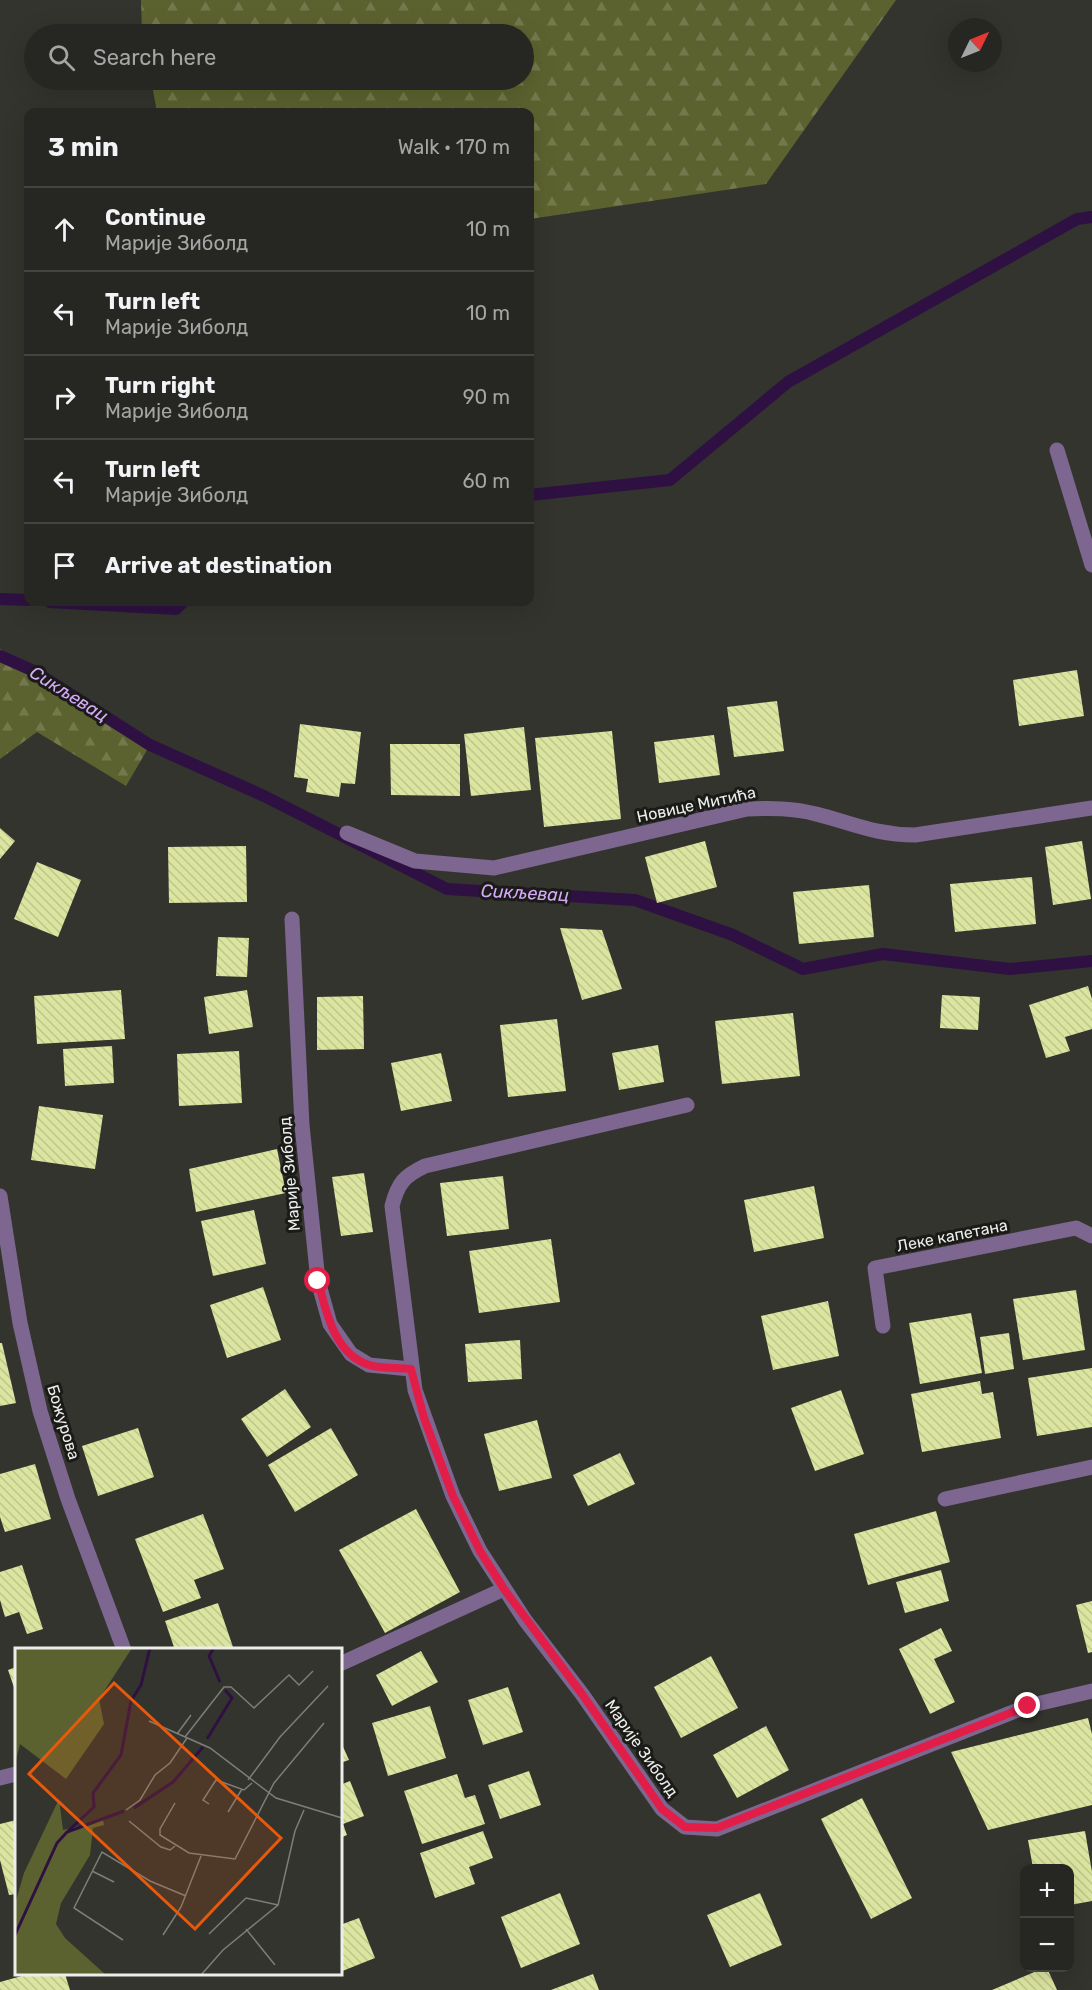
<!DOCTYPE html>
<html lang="en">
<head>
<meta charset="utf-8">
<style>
  body { margin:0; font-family:Rubik,sans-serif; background:#32332f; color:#f1f3f6 }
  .controls { position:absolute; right:18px; bottom:18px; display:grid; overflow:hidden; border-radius:12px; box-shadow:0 6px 24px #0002 }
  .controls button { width:54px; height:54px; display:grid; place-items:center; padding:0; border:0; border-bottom:2px solid #424440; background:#262722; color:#f1f3f6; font:30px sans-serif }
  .compass { position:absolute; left:948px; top:18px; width:54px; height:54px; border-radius:50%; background:#262722; box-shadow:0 6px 24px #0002; rotate:47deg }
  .stop { position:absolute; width:18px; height:18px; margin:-14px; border:4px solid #e11d48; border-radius:50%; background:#fff }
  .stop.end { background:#e11d48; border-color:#fff; box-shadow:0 2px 6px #0008 }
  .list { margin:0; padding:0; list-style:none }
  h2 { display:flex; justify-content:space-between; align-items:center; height:78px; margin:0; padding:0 24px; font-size:26px }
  h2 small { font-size:20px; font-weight:400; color:#a4a5a5 }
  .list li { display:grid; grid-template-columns:39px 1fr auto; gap:18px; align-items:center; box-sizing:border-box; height:84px; padding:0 24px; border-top:2px solid #424440 }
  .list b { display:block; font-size:22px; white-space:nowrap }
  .list p { margin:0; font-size:20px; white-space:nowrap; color:#a4a5a5 }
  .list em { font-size:20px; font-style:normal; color:#a4a5a5 }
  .icon { flex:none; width:33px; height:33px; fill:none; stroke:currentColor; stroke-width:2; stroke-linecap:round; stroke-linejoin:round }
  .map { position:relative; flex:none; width:1092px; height:1990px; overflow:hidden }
  .search { position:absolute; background:#262722; box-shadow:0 6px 24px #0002; left:24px; top:24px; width:510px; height:66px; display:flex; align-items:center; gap:15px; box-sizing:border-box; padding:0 21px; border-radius:33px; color:#a4a5a5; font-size:22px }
  .panel { position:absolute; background:#262722; box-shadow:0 6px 24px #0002; left:24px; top:108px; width:510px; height:498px; border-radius:12px }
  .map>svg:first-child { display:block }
</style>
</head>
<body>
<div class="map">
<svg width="1092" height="1990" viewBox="0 0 1092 1990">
  <defs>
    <pattern id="forest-firs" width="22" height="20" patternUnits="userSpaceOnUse" patternTransform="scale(1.5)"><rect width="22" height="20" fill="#5c622f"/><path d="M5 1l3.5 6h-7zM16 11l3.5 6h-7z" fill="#74794d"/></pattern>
    <pattern id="building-back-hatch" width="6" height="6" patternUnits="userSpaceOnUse" patternTransform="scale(1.5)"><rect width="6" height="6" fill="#dce59f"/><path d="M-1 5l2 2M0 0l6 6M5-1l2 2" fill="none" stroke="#bec58d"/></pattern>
  </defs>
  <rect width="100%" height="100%" fill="#33342d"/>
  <g fill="url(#forest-firs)">
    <path d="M141,0H896L766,184L530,219V112H157L151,80H524V34H142Z"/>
    <path d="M0,649L150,745L126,786L37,732L0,759Z"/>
  </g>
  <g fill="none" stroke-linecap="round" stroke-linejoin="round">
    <g stroke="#2e1142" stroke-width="12">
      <path d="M530,495L670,480L788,382L1077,219L1092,217"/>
      <path d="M0,599L28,600"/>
      <path d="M50,602L176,609L183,602"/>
      <path d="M0,656L34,671L150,745L264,796L447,889L635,900L733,935L803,969L883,954L1010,969L1092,961"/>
    </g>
  </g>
  <g fill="url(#building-back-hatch)">
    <path d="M1077,670L1084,716L1019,726L1013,680Z"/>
    <path d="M777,701L784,751L734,757L727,707Z"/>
    <path d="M300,724L361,732L355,784L341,783L339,797L306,792L308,779L294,777Z"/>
    <path d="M524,727L531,790L471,796L464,734Z"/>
    <path d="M612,731L621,819L544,827L535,738Z"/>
    <path d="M714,735L720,775L659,783L654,742Z"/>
    <path d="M390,744H460V796L391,795Z"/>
    <path d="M0,828L15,841L0,859Z"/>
    <path d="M705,841L717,887L657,903L645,857Z"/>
    <path d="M1082,841L1091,899L1053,905L1045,847Z"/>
    <path d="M246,846L247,902L169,903L168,847Z"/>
    <path d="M37,862L81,880L58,937L14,919Z"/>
    <path d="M1032,877L1036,924L955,932L950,884Z"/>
    <path d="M869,885L874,937L799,944L793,892Z"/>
    <path d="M560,928L602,930L622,989L582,1000Z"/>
    <path d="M218,937L249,938L247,977L216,976Z"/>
    <path d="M1088,986L1092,999V1029L1065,1037L1070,1051L1046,1058L1029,1005Z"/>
    <path d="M121,990L125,1039L37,1044L34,996Z"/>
    <path d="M247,990L253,1027L209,1034L204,997Z"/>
    <path d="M942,995L980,997L978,1030L940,1028Z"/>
    <path d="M363,996L364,1049L317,1050V997Z"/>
    <path d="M793,1013L800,1076L722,1084L715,1021Z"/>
    <path d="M557,1019L566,1091L508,1097L500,1025Z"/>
    <path d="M658,1045L664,1082L619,1090L612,1053Z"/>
    <path d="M112,1046L114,1083L65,1086L63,1049Z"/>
    <path d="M239,1051L242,1103L179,1106L177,1054Z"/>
    <path d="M441,1053L452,1101L401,1111L391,1063Z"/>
    <path d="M39,1106L103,1115L95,1169L31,1160Z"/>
    <path d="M277,1149L286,1193L196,1212L189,1169Z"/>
    <path d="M364,1173L373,1232L341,1236L332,1177Z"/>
    <path d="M503,1176L509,1229L447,1236L440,1183Z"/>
    <path d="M814,1186L824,1238L754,1252L744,1200Z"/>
    <path d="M254,1210L266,1264L213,1276L201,1221Z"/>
    <path d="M551,1239L560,1302L479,1313L469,1251Z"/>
    <path d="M263,1287L281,1340L227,1358L210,1305Z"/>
    <path d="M1076,1290L1085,1350L1023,1360L1013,1299Z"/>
    <path d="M828,1301L839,1356L773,1370L761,1316Z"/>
    <path d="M971,1313L982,1373L920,1384L909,1323Z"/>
    <path d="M1009,1333L1014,1369L985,1374L980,1337Z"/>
    <path d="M520,1340L522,1379L468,1382L465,1344Z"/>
    <path d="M0,1343H2L16,1403L0,1406Z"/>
    <path d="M1092,1368V1427L1037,1436L1028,1378Z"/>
    <path d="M980,1381L982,1394L993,1392L1001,1438L922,1452L911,1394Z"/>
    <path d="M285,1389L311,1427L267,1457L241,1419Z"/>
    <path d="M841,1390L864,1454L815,1471L791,1408Z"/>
    <path d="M537,1420L552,1478L499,1491L484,1434Z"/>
    <path d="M138,1428L154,1477L98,1496L82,1446Z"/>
    <path d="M331,1428L358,1475L295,1512L268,1465Z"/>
    <path d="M620,1453L635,1484L588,1506L573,1475Z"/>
    <path d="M35,1464L51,1519L5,1532L0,1517V1474Z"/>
    <path d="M416,1509L460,1592L385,1633L339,1550Z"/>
    <path d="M936,1511L950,1562L868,1585L854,1534Z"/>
    <path d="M203,1514L224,1569L194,1580L201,1598L163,1612L135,1539Z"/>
    <path d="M22,1565L43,1629L27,1634L19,1612L5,1617L0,1600V1572Z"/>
    <path d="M941,1570L949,1601L905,1613L896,1582Z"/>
    <path d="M1092,1601V1652L1088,1653L1076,1605Z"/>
    <path d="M218,1603L234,1650H175L165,1621Z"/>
    <path d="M941,1628L952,1651L934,1659L955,1702L930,1714L899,1649Z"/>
    <path d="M421,1651L438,1682L392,1706L376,1675Z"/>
    <path d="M711,1656L738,1708L681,1738L654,1687Z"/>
    <path d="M16,1667V1693L8,1670Z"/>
    <path d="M508,1687L523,1732L483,1745L468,1700Z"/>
    <path d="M430,1706L446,1758L388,1776L372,1723Z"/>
    <path d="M1088,1718L1092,1734V1805L988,1830L951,1752Z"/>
    <path d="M766,1726L789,1770L737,1798L713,1755Z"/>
    <path d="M340,1740L349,1760L340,1763Z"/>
    <path d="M529,1771L541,1805L500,1819L488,1785Z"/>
    <path d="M457,1774L465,1798L475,1795L485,1824L422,1844L404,1791Z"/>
    <path d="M350,1781L364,1816L343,1824L347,1835L340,1838V1785Z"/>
    <path d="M862,1798L912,1898L871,1919L821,1819Z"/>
    <path d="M16,1820V1894L9,1895L0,1860V1824Z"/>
    <path d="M483,1831L493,1858L469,1867L475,1884L435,1898L420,1853Z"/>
    <path d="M1085,1831L1092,1872V1901L1070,1905V1868H1033L1028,1840Z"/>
    <path d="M560,1893L580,1944L521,1968L501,1917Z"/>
    <path d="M760,1893L782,1945L730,1967L707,1915Z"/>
    <path d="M359,1918L375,1958L340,1972V1925Z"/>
    <path d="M1044,1968H1047L1057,1990H992Z"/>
    <path d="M29,1974H65L70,1990H0V1982Z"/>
    <path d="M593,1974L599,1990H551Z"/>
  </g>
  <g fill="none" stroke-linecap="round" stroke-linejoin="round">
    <g stroke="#7d6690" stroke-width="15">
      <path d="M1057,450L1092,565"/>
      <path d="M347,833L415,861L494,868L747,809C771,808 793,808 816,814C852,823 876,835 915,835L1092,808"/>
      <path d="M292,919L302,1125L318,1281L330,1324L351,1354L369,1365L411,1369"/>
      <path d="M687,1105L425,1166C404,1176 398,1183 392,1206L415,1390L453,1496L480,1551L525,1620L582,1694L662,1809L685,1827L717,1829L1028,1706L1092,1691"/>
      <path d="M0,1196L20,1323L40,1411L68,1499L124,1650"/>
      <path d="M883,1326L875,1268L1076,1228L1092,1236"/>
      <path d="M945,1499L1092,1467"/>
      <path d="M340,1664L504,1589"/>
      <path d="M0,1778L16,1774"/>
    </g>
  </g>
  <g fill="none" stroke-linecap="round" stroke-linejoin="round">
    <path stroke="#e11d48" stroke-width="8" d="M318,1281C326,1311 334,1354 369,1365C381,1369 398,1367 411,1369L424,1418L453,1496L480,1551L504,1589L582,1694L662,1809L685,1827L717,1828L1028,1706"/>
  </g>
  <g text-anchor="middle" stroke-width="6" stroke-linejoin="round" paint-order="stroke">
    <g font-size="16" fill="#edeeea" stroke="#1a1b18">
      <text transform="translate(696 804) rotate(-12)" y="6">Новице Митића</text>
      <text transform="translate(289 1174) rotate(-95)" y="6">Марије Зиболд</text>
      <text transform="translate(952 1235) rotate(-11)" y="6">Леке капетана</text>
      <text transform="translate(64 1422) rotate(73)" y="6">Божурова</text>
      <text transform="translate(642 1748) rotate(55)" y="6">Марије Зиболд</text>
    </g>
    <g font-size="18" font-style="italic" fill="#d6aafb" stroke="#1a1b18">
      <text transform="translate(69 694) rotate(32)" y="6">Сикљевац</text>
      <text transform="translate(525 893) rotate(3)" y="6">Сикљевац</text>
    </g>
  </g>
  <g transform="translate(15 1648)">
    <rect width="327" height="327" fill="#33342d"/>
    <path d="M0,0H117L84,51L89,76L51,131L5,96L0,116ZM44,151L48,182L88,172L89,177L78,180L75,207L46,255L41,276L50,290L91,327H0V256L9,225Z" fill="#5c622f"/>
    <path fill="none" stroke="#2e1142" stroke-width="3" d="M199,0L194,8L205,34M192,91L217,50L210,42M119,160L158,134L188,99M52,184L79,159L78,145L106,107L116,53L126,37L135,0M0,287L42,195L52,184L109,163"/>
    <path fill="none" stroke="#7d7e79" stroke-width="1.5" d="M134,73L195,100L261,150L327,170M162,86L176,67M170,89L209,39H216L239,60L274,27L284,37L298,23M233,132L265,89L313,38M160,155L145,181V187L174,205L220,211L259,135L309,75M194,156L188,152L201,132L229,142L237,135M111,162L125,152L140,127L155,115L172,90M213,164L227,141M114,173L146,199L155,202L160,198M77,223L99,234M231,281L260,317M194,286L231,250L263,257M148,287L166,259L186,208M108,292L59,260L87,204L135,233L171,248M186,327L208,302L263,257L280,183L289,162"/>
    <path fill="#e8590c" fill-opacity="0.15" stroke="#e8590c" stroke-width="3" d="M99,35L266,190L180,281L14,126Z"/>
    <rect width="327" height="327" fill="none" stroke="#edeeea" stroke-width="3"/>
  </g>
</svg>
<div class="controls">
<button>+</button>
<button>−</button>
</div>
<svg class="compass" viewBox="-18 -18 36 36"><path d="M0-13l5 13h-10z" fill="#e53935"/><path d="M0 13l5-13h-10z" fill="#a4a5a5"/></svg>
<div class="stop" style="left:318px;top:1281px"></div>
<div class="stop end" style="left:1028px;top:1706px"></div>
<div class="search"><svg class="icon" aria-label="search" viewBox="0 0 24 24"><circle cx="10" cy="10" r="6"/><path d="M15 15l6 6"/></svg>Search here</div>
<section class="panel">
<h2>3 min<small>Walk · 170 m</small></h2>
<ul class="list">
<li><svg class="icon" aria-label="ahead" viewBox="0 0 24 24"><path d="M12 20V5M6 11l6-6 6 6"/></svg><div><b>Continue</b><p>Марије Зиболд</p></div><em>10 m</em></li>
<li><svg class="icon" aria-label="left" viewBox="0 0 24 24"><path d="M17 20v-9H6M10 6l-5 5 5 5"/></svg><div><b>Turn left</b><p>Марије Зиболд</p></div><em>10 m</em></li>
<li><svg class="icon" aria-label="right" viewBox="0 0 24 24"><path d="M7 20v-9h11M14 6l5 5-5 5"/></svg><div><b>Turn right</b><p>Марије Зиболд</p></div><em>90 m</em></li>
<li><svg class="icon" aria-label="left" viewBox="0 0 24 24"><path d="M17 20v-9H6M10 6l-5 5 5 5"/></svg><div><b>Turn left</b><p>Марије Зиболд</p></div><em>60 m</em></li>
<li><svg class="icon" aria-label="arrive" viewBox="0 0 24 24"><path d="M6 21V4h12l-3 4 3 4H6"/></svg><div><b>Arrive at destination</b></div></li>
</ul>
</section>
</div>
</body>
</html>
